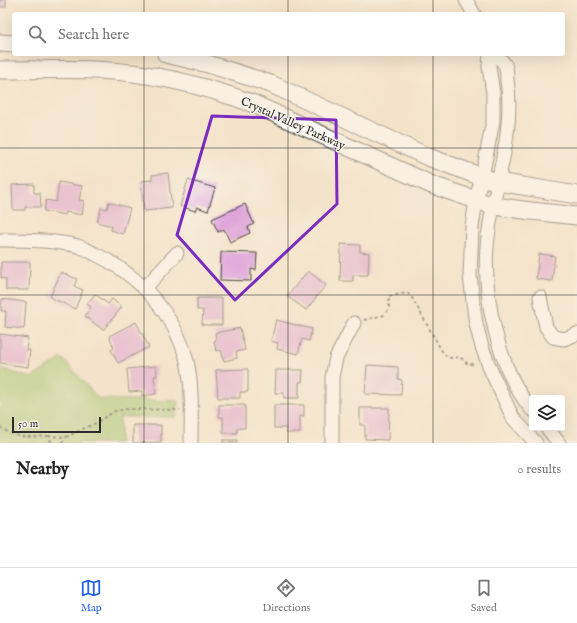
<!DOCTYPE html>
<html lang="en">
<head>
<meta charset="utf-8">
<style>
  body { margin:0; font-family:"IM FELL English",serif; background:#f6f6f6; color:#222 }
  .controls { position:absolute; right:12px; bottom:12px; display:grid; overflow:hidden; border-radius:4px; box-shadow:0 4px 16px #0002 }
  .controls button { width:36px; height:36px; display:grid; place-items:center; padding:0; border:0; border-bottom:1px solid #e0e0e0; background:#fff; color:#222; font:20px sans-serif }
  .scale { position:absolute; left:12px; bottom:10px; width:89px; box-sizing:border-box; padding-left:4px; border:2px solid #2b2b2b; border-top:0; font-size:11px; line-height:14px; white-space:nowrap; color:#2b2b2b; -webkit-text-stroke:3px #f7f3e8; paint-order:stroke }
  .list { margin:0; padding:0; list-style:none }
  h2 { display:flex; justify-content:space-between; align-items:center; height:52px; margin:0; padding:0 16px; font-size:17px }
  h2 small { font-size:13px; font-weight:400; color:#767676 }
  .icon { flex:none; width:22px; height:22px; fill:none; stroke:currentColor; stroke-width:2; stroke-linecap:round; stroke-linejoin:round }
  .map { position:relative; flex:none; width:577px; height:443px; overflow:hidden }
  .search { position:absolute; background:#fff; box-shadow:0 4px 16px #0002; left:12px; right:12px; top:12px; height:44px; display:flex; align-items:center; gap:10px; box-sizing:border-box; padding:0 14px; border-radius:4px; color:#767676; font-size:15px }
  .sheet { height:124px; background:#fff }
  nav { display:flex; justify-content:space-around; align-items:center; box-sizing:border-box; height:56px; border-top:1px solid #e0e0e0; background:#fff; font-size:11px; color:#767676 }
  nav a { display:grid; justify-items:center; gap:2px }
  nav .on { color:#2563eb }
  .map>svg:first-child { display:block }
</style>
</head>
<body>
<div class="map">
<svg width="577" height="443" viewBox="0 0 577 443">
  <rect width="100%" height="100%" fill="#f7f3e8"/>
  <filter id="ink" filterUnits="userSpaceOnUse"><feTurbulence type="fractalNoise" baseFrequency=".025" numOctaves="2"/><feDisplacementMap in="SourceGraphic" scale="8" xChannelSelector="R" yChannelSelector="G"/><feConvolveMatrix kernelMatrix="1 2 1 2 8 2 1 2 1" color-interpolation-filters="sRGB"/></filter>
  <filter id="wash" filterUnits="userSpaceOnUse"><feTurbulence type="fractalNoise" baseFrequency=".012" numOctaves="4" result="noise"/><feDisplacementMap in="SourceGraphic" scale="16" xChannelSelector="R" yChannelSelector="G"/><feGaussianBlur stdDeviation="0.9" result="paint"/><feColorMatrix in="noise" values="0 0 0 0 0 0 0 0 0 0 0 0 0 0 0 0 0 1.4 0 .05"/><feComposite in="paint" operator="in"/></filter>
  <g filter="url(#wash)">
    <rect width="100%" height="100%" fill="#f4e3ca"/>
    <path fill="#a0c772" stroke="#66794e" d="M62,358L99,399L178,401L176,417H120V443H0V368L31,378Z"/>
    <g id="blocks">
      <g fill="#dd9cd8">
        <rect x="0" y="0" width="6" height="7"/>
        <path d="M168,173L172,208L144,211L141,181L152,180V175Z"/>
        <path d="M188,180L215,188L208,211L197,207L195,211L180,206Z"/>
        <path d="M59,182L82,186L79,200L84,201L82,215L66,212L65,215L44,211L46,200L56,202Z"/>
        <path d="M34,184V193H40L41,207H25V210H13L12,185Z"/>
        <path d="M109,202L130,208L123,234L111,230L112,226L97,222L101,208L107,209Z"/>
        <path d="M245,204L254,224L248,227L250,233L230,242L224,229L218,232L212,219Z"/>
        <path d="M341,244L360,245V252L369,253L368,275H353V281H340Z"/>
        <path d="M221,252L257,253L256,270L251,269V281L220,280Z"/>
        <path d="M539,254L555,256L552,281L536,279Z"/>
        <path d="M1,262H30L29,290H6V279L1,278Z"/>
        <path d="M308,271L326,285L306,310L287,296Z"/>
        <path d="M61,272L77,279L74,286L83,290L75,309L50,297Z"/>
        <path d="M95,294L108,304L112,299L122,307L103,330L85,316L91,307L87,304Z"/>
        <path d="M197,298H222V325H202L203,310H197Z"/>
        <path d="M2,299L26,302L24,329L5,327L6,311H1Z"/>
        <path d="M276,320L312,329L309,341L302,339L298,354L277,349L278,343L271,341Z"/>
        <path d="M136,322L149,347L118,363L111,350L114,348L109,336Z"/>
        <path d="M240,328L245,350L236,352L237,358L224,361L221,350L216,351L214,341L216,340L215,333Z"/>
        <path d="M0,334L28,338L26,350H30L28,367L0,363Z"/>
        <path d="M367,365L398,367V379L402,380L401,395L365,394Z"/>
        <path d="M156,366L157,376H154L156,394L142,396V391L129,392L127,369Z"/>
        <path d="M248,369V392H240V398H218L216,370Z"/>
        <path d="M276,370H303L302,382H299V398H284V393H275Z"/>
        <path d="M219,405H245V428H237V433H223V417H219Z"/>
        <path d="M274,405H304V416H300V433H286V428H274Z"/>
        <path d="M360,408H389L388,440L365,439V425H360Z"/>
        <path d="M133,425H161V442L133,443Z"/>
        <rect x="223" y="440" width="14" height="3"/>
      </g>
    </g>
  </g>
  <g filter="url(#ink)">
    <use href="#blocks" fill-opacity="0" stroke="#494743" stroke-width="1"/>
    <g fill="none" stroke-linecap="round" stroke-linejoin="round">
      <g stroke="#494743" stroke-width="15">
        <g id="minor">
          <path d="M466,0L474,14"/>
          <path d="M490,54L489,67L493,93V121L482,177L476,200L472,227L470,275L473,302L476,324L482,347L491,371L513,418L536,443"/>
          <path d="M495,54C498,57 503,61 505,65C507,69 507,76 507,80C516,136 491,192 487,247C483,298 499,371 532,410"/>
          <path d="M0,240C27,240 52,240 78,246C84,248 90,251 95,254C138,274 175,314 187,361C193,388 191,416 191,443"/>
          <path d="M145,288L177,253"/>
          <path d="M540,297L546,327L553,337L564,339L577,334"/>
          <path d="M547,428L559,443"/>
          <path d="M332,443V377L336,358L354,323"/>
        </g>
      </g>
      <g stroke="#494743" stroke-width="19">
        <g id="major">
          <path d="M0,43L14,44"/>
          <path d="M166,54L208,64L271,84L428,157L482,177L498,182L577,195"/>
          <path d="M0,70C32,70 63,69 95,70C150,72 203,85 254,104L432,185L476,200L494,206L531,211L577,216"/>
        </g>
      </g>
      <g stroke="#494743" stroke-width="2" stroke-dasharray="3 3" stroke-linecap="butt">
        <path d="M364,320L384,315L389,309V296L407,293L411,296L443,353L449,358L460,357L469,365L475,363"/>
        <path d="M0,427C15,439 30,437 48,436L52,443"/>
        <path d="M48,436L66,437L96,423L115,411L129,409L180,410"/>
        <path d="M62,443L66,437"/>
      </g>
      <use href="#minor" stroke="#fff" stroke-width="13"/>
      <use href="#major" stroke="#fff" stroke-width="17"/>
    </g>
  </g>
  <path d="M0 0H577V443H0ZM212,116L336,120L337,204L235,300L177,235Z" fill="#f4e3ca" fill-opacity=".55" fill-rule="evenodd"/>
  <path fill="none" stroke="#7b2cbf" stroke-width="3" stroke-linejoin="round" d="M212,116L336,120L337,204L235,300L177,235Z"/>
  <path fill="none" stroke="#2b2b2b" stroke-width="1" stroke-opacity="0.55" d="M144,0V14M288,0V14M433,0V14M144,54V443M288,54V443M433,54V443M0,148H577M0,295H577"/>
  <g text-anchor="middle" stroke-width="3" stroke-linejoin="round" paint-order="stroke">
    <g font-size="12" fill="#2b2b2b" stroke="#f7f3e8">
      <text transform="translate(293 123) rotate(24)" y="4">Crystal Valley Parkway</text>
    </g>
  </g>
</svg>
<div class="controls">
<button><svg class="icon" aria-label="layers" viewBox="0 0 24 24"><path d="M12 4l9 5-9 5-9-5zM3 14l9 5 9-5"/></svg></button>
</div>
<div class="scale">50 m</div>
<div class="search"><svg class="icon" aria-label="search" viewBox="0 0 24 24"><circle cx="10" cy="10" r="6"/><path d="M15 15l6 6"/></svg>Search here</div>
</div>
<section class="sheet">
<h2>Nearby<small>0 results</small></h2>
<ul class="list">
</ul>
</section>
<nav>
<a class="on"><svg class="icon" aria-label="map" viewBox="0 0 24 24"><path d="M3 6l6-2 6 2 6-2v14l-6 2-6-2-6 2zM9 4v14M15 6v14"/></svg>Map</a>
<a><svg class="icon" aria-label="directions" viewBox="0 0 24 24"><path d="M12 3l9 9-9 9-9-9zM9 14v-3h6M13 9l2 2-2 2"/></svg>Directions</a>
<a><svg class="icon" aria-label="saved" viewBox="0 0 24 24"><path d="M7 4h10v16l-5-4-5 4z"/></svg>Saved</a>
</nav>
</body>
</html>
